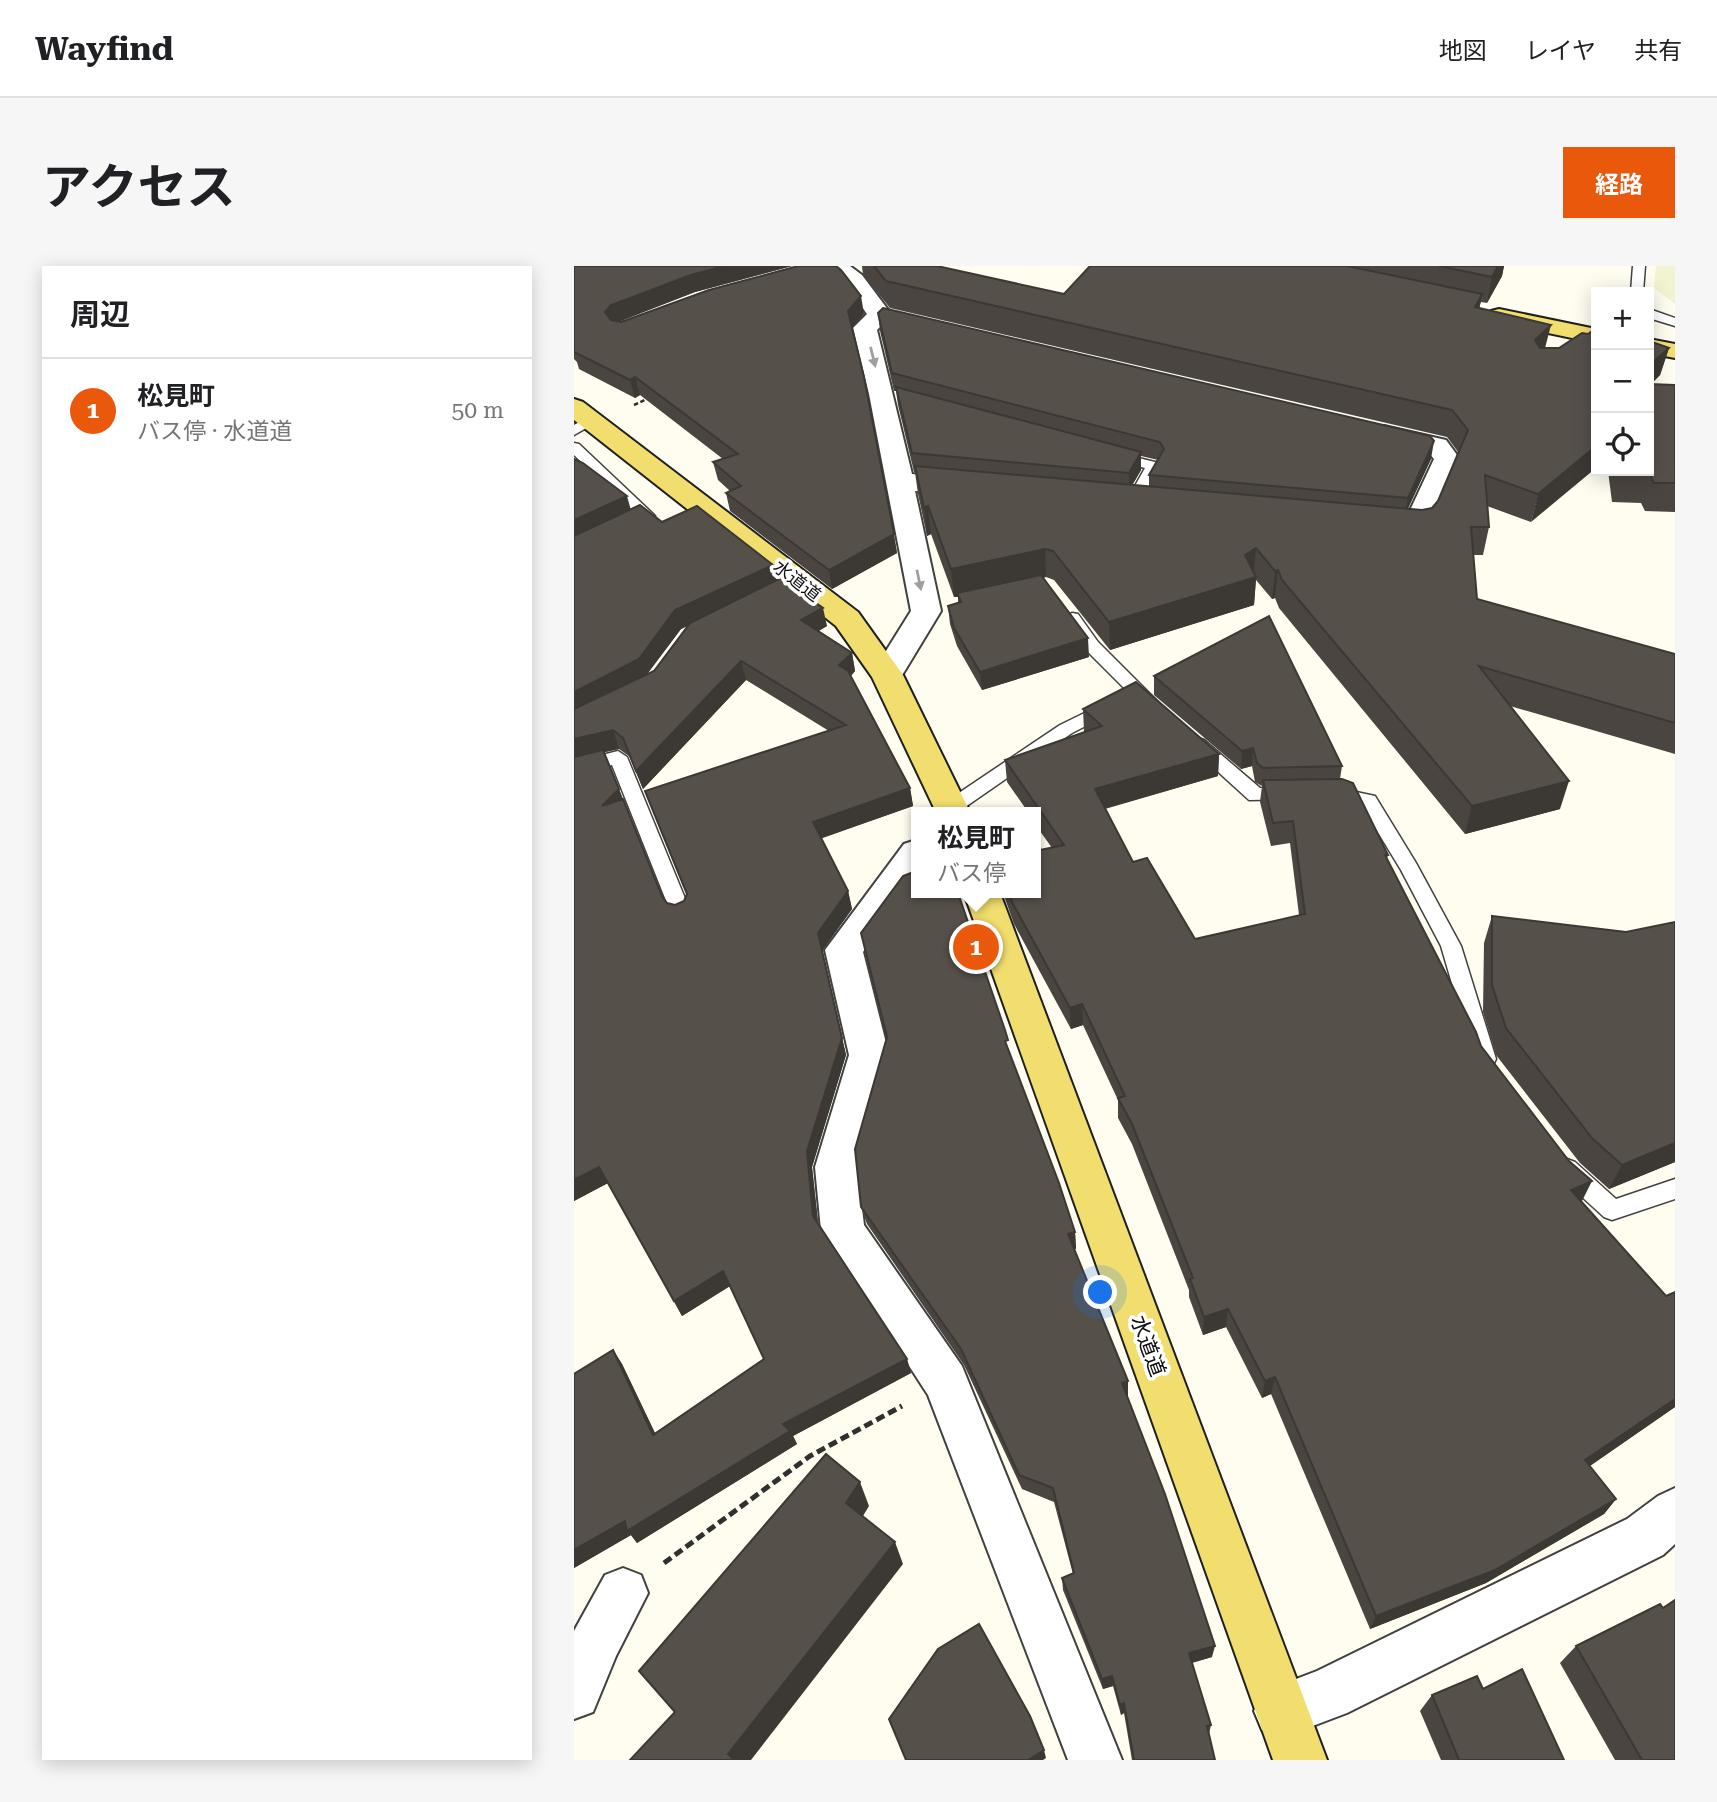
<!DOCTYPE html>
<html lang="ja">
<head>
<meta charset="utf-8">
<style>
  body { margin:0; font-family:"Roboto Serif","Noto Sans JP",serif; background:#f6f6f6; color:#202124 }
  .controls { position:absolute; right:21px; top:21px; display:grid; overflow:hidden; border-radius:0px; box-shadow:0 4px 18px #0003 }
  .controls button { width:63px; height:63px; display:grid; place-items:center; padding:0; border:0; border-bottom:2px solid #e0e0e0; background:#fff; color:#202124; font:35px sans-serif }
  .you { position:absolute; left:527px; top:1027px; width:24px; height:24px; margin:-18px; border:5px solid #fff; border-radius:50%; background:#1a73e8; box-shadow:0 0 0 10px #1a73e833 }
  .badge { display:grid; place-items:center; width:46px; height:46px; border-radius:50%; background:#ea580c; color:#fff; font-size:23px; font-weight:700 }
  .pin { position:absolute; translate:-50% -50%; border:4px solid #fff; box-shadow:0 2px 7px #0006 }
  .popup { position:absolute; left:337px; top:541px; width:130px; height:91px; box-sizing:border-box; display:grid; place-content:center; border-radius:0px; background:#fff; filter:drop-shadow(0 2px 5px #0005); font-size:23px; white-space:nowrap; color:#757577 }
  .popup b { font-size:26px; color:#202124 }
  .popup::after { content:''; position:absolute; left:50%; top:100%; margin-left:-14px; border:14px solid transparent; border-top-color:#fff }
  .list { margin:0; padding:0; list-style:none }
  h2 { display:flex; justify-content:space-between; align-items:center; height:91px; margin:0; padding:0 28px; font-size:30px }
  h2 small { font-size:23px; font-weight:400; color:#757577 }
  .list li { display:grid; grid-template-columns:46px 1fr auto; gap:21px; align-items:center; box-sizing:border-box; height:105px; padding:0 28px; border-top:2px solid #e0e0e0 }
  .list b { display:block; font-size:26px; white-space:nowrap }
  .list p { margin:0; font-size:23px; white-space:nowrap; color:#757577 }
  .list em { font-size:23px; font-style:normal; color:#757577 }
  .icon { flex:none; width:38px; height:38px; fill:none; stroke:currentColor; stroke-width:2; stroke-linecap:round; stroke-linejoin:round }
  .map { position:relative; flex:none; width:1101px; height:1494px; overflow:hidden; border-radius:0px }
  header { display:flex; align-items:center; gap:42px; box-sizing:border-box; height:98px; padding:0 35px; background:#fff; border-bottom:2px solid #e0e0e0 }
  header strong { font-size:33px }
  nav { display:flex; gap:38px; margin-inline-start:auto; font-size:24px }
  .intro { display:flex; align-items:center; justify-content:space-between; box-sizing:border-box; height:168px; padding:0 42px }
  h1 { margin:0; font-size:49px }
  .button { padding:18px 32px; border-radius:0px; background:#ea580c; color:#fff; font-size:24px; font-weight:700 }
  main { display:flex; gap:42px; padding:0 42px }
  aside { flex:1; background:#fff; border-radius:0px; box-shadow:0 4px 18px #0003 }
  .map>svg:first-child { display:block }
</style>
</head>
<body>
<header>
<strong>Wayfind</strong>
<nav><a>地図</a><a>レイヤ</a><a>共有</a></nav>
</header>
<div class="intro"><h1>アクセス</h1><a class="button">経路</a></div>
<main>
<aside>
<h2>周辺<small></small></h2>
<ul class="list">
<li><span class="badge">1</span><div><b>松見町</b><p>バス停 · 水道道</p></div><em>50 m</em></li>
</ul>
</aside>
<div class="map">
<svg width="1101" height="1494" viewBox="0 0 1101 1494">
  <rect width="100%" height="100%" fill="#fefdf0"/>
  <path fill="#f2f3d1" d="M1082,0H1101V38L1080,22Z"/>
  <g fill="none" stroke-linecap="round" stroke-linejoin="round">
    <g stroke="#414141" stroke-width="3">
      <g id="service">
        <path d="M1059,0H1071L1069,26H1057Z"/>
        <path d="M1075,43L1101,52V60L1075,52Z"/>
        <path d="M16,150L21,151V157L0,169V159Z"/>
        <path d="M0,177L5,178L78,247L81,250C76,257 65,260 57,258L54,255L63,249L0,189Z"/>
        <path d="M540,186L585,197L587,200L565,239L560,241L552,236L571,202L535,193L533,190Z"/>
        <path d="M498,347L504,348L524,376L581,433L584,437L581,441H569L512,384L490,352Z"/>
        <path d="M533,436L539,438L542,442L539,446L498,467L384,546H370L368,542L370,537L486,459Z"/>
        <path d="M624,472L630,474L686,522L723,523L725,528L723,533L675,534L618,482L615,478L618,474Z"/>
        <path d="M44,485L53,491L117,647L114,652L107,654L100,652L97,647L38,499L0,508V496Z"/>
        <path d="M759,521L801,530L842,597L887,680L922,793L919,799L911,802L903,799L900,793L867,680L827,604L788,540L752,532L750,527L752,522Z"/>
        <path d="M993,893L1001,896L1042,933L1101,913V933L1038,954L1030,951L985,910L982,903L985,896Z"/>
      </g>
    </g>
    <g stroke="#414141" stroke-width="4">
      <g id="minor">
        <path d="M250,0H276L288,9L318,49L303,64L338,208L405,215L409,221L405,227L395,229L341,225L367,345L324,416L313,419L302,416L297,409L337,345L295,128L279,62L293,48L272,19Z"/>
        <path d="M810,160L872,174L886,193L852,268C836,272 817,269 801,265L797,259L801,253L811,251L832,253L860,193L854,186L801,174L797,168L801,162Z"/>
        <path d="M342,574V612L289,686L315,789L283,901L290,959L388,1100L548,1494H494L354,1129L247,964L241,901L275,789L251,684L330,578Z"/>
        <path d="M1101,1222V1278L1089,1289L773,1447L707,1472L688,1464L680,1445L688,1426L743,1405L1053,1253L1084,1230Z"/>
        <path d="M49,1302L67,1309L74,1327L42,1390L19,1446L0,1453V1365L31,1309Z"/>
      </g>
    </g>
    <g stroke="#1f1f1f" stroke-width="4">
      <g id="primary">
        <path d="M925,43L1022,63V77L917,55L913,50L917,45Z"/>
        <path d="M1075,73L1101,78V92L1075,87Z"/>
        <path d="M0,133L9,136L284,346L329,409L396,546H362L298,411L262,360L0,154Z"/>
        <path d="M390,627H426L753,1494H699Z"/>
      </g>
    </g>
    <path stroke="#303030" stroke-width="2.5" stroke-dasharray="4.5 2.5" stroke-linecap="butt" d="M60,139L77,131"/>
    <path stroke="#303030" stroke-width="5" stroke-dasharray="9 4.5" stroke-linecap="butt" d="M90,1297L236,1190L328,1140"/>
    <use href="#service" fill="#fff" fill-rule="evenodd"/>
    <use href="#minor" fill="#fff" fill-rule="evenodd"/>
    <use href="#primary" fill="#f1de6e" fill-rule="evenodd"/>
  </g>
  <g fill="#4a4540" fill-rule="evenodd">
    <path d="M0,0H218L121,26L45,55L290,48L278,61L323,287L258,323L156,245L152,227L156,225L144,214L139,196L149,193L66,129L61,132L5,103L3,96L0,93Z"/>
    <path d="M288,0H363L490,28L516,0H930L928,10L913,37L907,36L905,42L971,82H985L1008,67L957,256L913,240L915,261L909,289H899L903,333L1101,388V488L936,440L986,543L891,568L705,342L701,332L698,333L682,314L680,339L536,384L480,314L472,311L469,312L515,391L408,424L383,380L376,358L374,340L384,337V331H380L357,268L353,270L344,228L341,206H340L324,139L322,125H320L306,65L304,47L857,193L834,243L848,244L858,242L864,235L884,186L873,171L316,42L289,9ZM567,190L584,194L575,209V221L558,219L567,204Z"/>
    <path d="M1075,75L1095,82L1086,109L1077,118L1101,119V246L1071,245L1067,237L1038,236L1034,205H1075Z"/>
    <path d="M0,193L57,244L88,256L202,314L227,320L228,327L253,360L245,365L278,387L281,405L277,410L336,522L339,540L247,572L274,625L278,643L248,685L272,789L238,901L244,957L333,1093L337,1107L219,1170L223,1178L63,1277L57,1269L0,1302V1108L39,1084L48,1098L81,1167L190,1093L156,1020L108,1050L34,917L0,935ZM115,359L80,405L73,408L107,363ZM172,414L255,465L71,525L113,629L110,635L101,639L93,637L88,630L30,486L45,483L55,490L69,523Z"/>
    <path d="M580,410L768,500L766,513L814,589L813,593L907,780L1007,935L1092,1030L1101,1026V1141L1016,1200L1042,1233L1030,1248L912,1317L796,1363L697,1128L688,1132L652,1061L629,1069L615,1031V1024L558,878L544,852V834L509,759L497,763L440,658L429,627H461L478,582L461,558V546H454L433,516L431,494L510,466L509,443L645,488L644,510L531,543L559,596L621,673L725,649L716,577L697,580L686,536L688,520L681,516L678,500L667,503L580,429Z"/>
    <path d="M918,650L1052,666L1101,656V896L1035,923L1006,897L922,789L909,746L910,677Z"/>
    <path d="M292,687L435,786L501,966L502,983H500L554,1115L553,1131L638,1391L618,1397L637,1459L635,1468L641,1494H558L550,1447L547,1449L539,1420L529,1423L489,1324L488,1312L499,1308L480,1236L448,1223L390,1099L293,958L287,941L313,772Z"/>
    <path d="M1089,1342L1101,1494H1041L986,1397L1002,1380Z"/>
    <path d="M909,1423L990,1494H867L846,1445L858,1429Z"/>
  </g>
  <g fill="#3c3834">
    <path d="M151,0H218L121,26L42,57L36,64L31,46L37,39L117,9Z"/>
    <path d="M924,0H930L928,10L913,37L918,11Z"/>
    <path d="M908,28L903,55L901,41Z"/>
    <path d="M287,30L290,48L276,63L274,45Z"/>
    <path d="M977,59L970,86L955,101L961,74Z"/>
    <path d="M1095,82L1086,109L1075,120V100Z"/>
    <path d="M61,111L66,129L61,132L56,114Z"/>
    <path d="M860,175L857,193L830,250L834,232Z"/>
    <path d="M1022,180V202L957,256L964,228Z"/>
    <path d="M567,186V204L555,225V207Z"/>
    <path d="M53,230L58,248L0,275V254Z"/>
    <path d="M354,240L357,268L353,270L350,242Z"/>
    <path d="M320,268L323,287L258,323L255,304Z"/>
    <path d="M682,282L679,311H682L680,339L536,384L535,356L671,289Z"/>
    <path d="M471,283L472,311L384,330L383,327L384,331H380L377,303Z"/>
    <path d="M199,299L203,317L107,363L71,411L0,448V426L101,344Z"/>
    <path d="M704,304L701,332L698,333L701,305Z"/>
    <path d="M249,342L253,360L231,372L227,354Z"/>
    <path d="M514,372L515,391L408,424L406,406Z"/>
    <path d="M278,387L281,405L269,418L265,399Z"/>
    <path d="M167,395L172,414L69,523L62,505Z"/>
    <path d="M39,464L45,483L0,493V473Z"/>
    <path d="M679,482L678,500L667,503L668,485Z"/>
    <path d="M645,488L644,510L522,545L521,523Z"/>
    <path d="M995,515L986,543L891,568L898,540Z"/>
    <path d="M336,522L339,540L243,574L239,556Z"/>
    <path d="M45,523L52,541L28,540Z"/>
    <path d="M274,625L278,643L248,685L272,789L238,901L245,965L239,950L233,885L244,667Z"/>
    <path d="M508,738L509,759L497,763L496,742Z"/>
    <path d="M1101,877V896L1035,923L1048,899Z"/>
    <path d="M25,901L34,917L0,935V914Z"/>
    <path d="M1018,915L1008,935L988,943L997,924Z"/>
    <path d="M501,966L502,983L495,985L494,968Z"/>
    <path d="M149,1005L156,1020L108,1050L100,1035Z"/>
    <path d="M654,1043L652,1061L629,1069L630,1051Z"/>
    <path d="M39,1084L48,1098L88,1182L79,1169Z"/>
    <path d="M333,1093L337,1107L219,1170L223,1178L63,1277L57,1269L0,1302V1284L209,1158Z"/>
    <path d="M701,1111L697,1128L688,1132L691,1115Z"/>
    <path d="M554,1115V1131L548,1132V1117Z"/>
    <path d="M1101,1133V1141L1001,1210L1011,1194Z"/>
    <path d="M286,1216L295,1240L283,1260L272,1237Z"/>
    <path d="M1042,1233L1030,1248L912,1317L796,1363L802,1350Z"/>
    <path d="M321,1276L329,1298L177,1494H160L154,1488Z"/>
    <path d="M641,1380L638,1391L613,1398L615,1387Z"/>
    <path d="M538,1410L539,1420L529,1423L528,1413Z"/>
    <path d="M550,1437V1447L547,1449L546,1439Z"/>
    <path d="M470,1484L472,1492L469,1494H454Z"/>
  </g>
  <g fill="#56504b" stroke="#3c3834" stroke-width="2">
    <path d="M0,0H151L117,9L37,39L31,46L37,54L47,56L135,24L224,0H262L267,4L287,30L274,45L290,111L320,268L255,304L152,227L167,220L139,196L164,188L61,111L56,114L0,86Z"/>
    <path d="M300,0H363L490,28L516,0H773L908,28L901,41L977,59L961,74L966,82H985L1008,67L1014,68L1022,62V180L964,228L911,209L915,261H897L903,333L1101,388V457L905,400L995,515L898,540L708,314L704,304L701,305L682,282L671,289L682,311L535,356L479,285L471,283L377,303L354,240L350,242L341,200L848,244L858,242L864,235L894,164L878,144L312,15Z"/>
    <path d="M865,0H924L918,11Z"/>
    <path d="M309,42L856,170L860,175L834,232L575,209L590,183L586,176L318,107L304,47Z"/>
    <path d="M1075,75L1095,82L1075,100Z"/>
    <path d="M1075,118L1101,119V217H1080L1076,209L1047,208V205H1075Z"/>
    <path d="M322,121L567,186L555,207L338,187Z"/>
    <path d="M0,193L9,197L53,230L0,254Z"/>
    <path d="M66,239L88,256L123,240L199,299L101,344L65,393L0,426V270Z"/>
    <path d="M213,309L227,320L222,323L249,342L227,354L278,387L265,399L274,405L336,522L239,556L274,625L244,667L268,772L233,885L239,950L333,1093L209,1158L216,1165L53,1265L51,1255L0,1284V1108L39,1084L79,1169L190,1093L149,1005L100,1035L25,901L0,914V491L29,484L45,523L28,540L49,533L88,630L93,637L101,639L110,635L113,628L71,525L272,459L167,395L62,505L49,472L39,464L0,473V443L80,405L116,357Z"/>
    <path d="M467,309L514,372L406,406L380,362L374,340L387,336L383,327Z"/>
    <path d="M695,350L768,500L689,502L683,497L679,482L668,485L580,410Z"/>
    <path d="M562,416L645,488L521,523L559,596L573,592L621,673L731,648L719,555L699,557L689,514L768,513L779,517L814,589H811L902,766L907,780L995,895L1018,915L997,924L1092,1030L1101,1026V1133L1011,1194L1042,1233L921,1304L802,1350L701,1111L691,1115L654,1043L630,1051L616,1013L619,1012L558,858L544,832L551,830L508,738L496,742L438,636L435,627H461V585L490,579L431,494L528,460L509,443Z"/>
    <path d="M342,605V627H384L431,764L434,774L431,775L485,917L501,966L494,968L554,1115L548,1117L591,1228L641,1380L615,1387L637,1459L633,1460L641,1494H560L550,1437L546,1439L538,1410L528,1413L488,1312L500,1307L479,1222L445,1209L387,1083L287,941L281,883L313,771L287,667L329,610Z"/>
    <path d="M918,650L1052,666L1101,656V877L1048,899L1018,872L932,762L918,719Z"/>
    <path d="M252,1188L286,1216L272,1237L321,1276L154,1488L160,1494H56L101,1446L65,1405Z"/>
    <path d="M1101,1334V1494H1068L1002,1380L1086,1338L1089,1342Z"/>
    <path d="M405,1358L456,1450L470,1484L454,1494H332L315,1453L364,1383Z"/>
    <path d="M948,1403L990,1494H885L858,1429L903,1410L909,1423Z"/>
  </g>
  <defs><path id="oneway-solid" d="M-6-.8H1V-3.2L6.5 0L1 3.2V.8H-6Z" transform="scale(1.75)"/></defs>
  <g fill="#9f9f9f">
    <use href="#oneway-solid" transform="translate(299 91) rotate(76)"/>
    <use href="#oneway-solid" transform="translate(345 314) rotate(78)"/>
  </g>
  <g text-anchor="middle" stroke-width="7" stroke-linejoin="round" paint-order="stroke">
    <g font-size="18" fill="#0e0e0e" stroke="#fff">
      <text transform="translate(223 315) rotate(38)" y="6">水道道</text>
    </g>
    <g font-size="21" fill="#0e0e0e" stroke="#fff">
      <text transform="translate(574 1080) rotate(70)" y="7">水道道</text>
    </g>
  </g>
</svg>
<div class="controls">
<button>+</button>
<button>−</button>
<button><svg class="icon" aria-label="locate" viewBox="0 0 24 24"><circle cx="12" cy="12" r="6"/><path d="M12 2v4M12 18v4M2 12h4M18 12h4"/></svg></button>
</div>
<div class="you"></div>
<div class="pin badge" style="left:402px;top:681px">1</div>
<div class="popup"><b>松見町</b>バス停</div>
</div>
</main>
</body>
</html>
